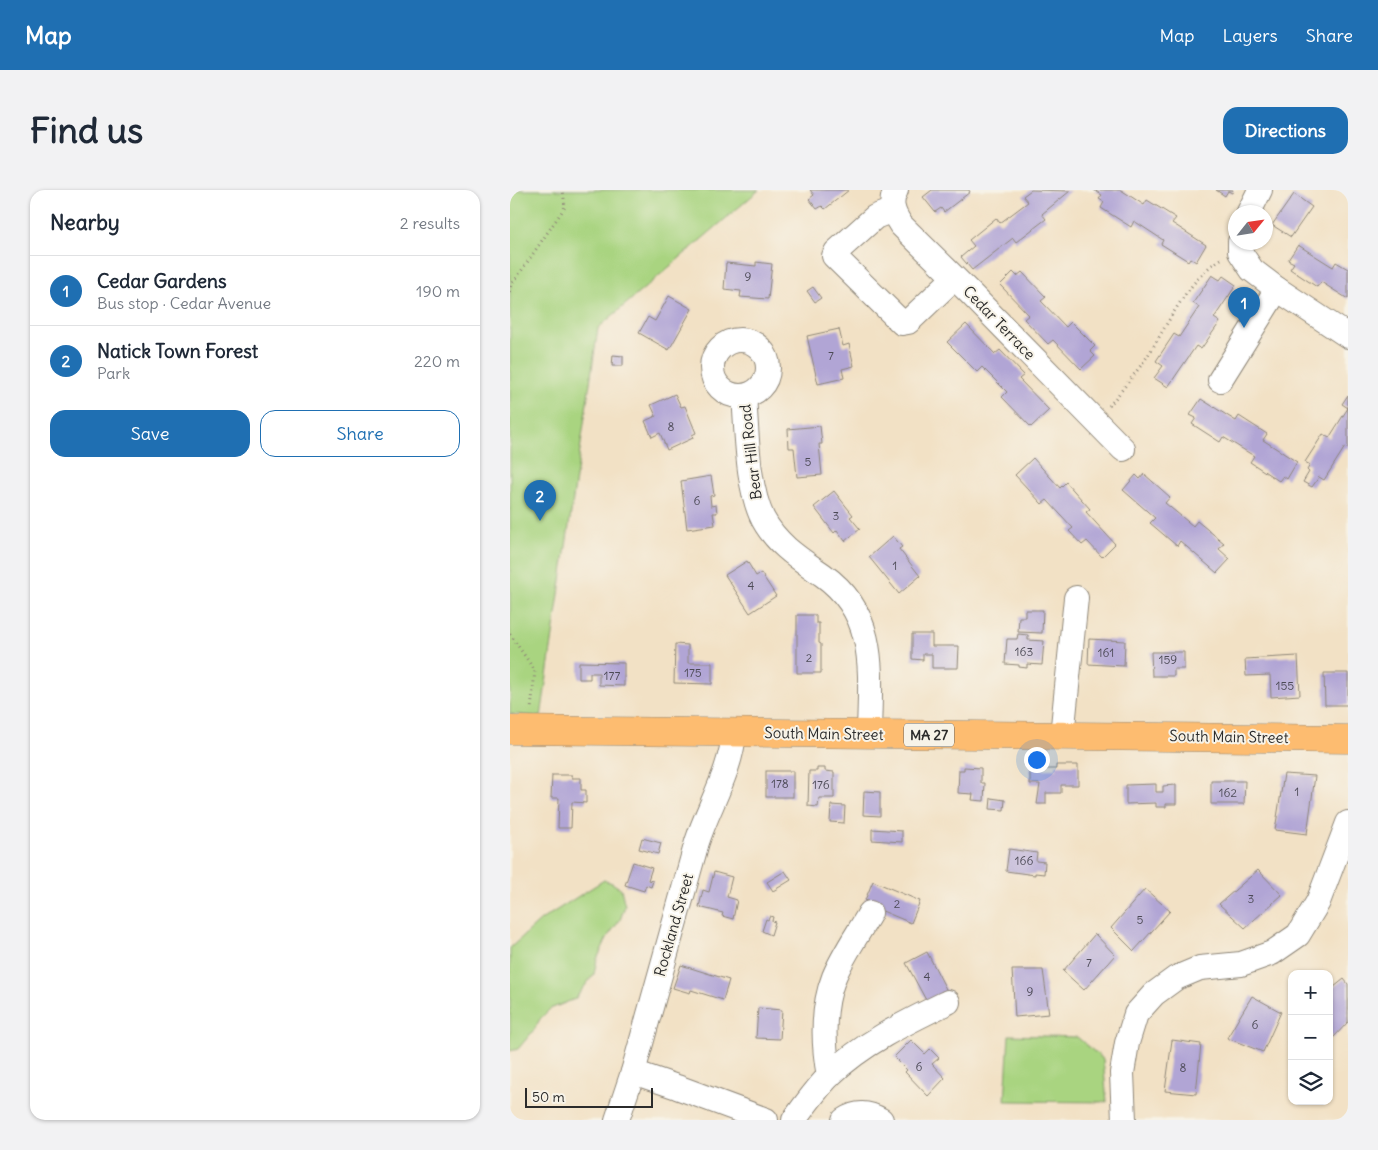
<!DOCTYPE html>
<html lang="en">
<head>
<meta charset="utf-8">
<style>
  body { margin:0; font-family:Delius,sans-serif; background:#f2f2f3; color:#1f2937 }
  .controls { position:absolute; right:15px; bottom:15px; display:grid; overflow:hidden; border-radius:10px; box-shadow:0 1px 4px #0004 }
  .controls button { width:45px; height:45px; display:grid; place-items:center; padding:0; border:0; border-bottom:1px solid #e0e1e3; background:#fff; color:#1f2937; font:25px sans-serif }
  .compass { position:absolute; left:718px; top:15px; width:45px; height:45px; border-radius:50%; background:#fff; box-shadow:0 1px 4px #0004; rotate:60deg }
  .scale { position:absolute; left:15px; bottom:12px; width:128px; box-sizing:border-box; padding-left:5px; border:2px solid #2b2b2b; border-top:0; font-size:14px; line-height:18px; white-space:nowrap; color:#2b2b2b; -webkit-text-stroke:4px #f7f3e8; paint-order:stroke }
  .you { position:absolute; left:526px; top:569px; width:18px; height:18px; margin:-12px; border:4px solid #fff; border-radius:50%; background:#1a73e8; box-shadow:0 0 0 8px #1a73e833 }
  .badge { display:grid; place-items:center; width:32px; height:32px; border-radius:50%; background:#1f6fb2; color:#fff; font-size:16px; font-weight:700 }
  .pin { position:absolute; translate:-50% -41px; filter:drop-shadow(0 1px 2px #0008) }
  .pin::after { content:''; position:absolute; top:26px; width:18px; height:15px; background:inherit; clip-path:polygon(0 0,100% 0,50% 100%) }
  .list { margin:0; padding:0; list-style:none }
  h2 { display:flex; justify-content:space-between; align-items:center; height:65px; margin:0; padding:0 20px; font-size:21px }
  h2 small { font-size:16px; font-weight:400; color:#747a83 }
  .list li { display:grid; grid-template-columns:32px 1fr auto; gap:15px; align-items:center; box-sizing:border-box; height:70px; padding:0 20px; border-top:1px solid #e0e1e3 }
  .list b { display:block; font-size:19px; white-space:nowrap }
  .list p { margin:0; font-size:16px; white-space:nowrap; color:#747a83 }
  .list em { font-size:16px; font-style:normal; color:#747a83 }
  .actions { display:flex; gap:10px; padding:15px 20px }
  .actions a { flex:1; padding:11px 0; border:1px solid #1f6fb2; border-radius:15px; text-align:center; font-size:18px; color:#1f6fb2 }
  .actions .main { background:#1f6fb2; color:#fff }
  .icon { flex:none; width:28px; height:28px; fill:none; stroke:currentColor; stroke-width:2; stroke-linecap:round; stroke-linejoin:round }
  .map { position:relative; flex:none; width:838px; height:930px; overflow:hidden; border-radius:15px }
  header { display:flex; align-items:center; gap:30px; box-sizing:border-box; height:70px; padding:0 25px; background:#1f6fb2; color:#fff }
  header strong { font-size:24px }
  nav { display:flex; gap:28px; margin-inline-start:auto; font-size:18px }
  .intro { display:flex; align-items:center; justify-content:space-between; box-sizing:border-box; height:120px; padding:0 30px }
  h1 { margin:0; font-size:35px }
  .button { padding:12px 22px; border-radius:15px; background:#1f6fb2; color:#fff; font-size:18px; font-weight:700 }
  main { display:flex; gap:30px; padding:0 30px }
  aside { flex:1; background:#fff; border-radius:15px; box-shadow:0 1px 4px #0004 }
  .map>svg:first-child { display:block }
</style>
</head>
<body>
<header>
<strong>Map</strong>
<nav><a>Map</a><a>Layers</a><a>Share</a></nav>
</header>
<div class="intro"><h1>Find us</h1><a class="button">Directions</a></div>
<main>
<aside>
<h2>Nearby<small>2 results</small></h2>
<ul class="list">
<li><span class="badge">1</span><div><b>Cedar Gardens</b><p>Bus stop · Cedar Avenue</p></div><em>190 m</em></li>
<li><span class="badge">2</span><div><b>Natick Town Forest</b><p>Park</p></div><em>220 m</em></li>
</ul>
<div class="actions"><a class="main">Save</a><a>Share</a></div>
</aside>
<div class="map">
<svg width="838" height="930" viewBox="0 0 838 930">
  <rect width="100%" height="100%" fill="#f7f3e8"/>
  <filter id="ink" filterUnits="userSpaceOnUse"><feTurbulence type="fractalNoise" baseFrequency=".02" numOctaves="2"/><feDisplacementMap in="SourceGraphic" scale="10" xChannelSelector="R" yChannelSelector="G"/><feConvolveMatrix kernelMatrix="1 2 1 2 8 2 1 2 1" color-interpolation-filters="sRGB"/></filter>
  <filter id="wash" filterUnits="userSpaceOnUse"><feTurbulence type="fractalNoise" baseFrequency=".0096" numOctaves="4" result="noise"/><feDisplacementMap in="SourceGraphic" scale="20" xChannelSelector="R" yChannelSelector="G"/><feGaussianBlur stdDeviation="1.12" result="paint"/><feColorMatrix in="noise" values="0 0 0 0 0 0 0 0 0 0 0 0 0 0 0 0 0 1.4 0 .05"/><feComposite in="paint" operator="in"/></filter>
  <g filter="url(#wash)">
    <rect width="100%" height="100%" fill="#f2e1c5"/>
    <g fill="#a9d480" stroke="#6a8056">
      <path d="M0,0H249L88,138L31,527L0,524Z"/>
      <path d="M94,690L102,693L111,699L115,716L110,730L98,746L87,769L84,784L65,809L40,819L30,829L24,840L8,859L0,861V758L31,730Z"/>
      <path d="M499,845L567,847L593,869L597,912L495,911Z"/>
    </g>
    <g id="blocks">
      <g fill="#b1a5d5">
        <path d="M300,0H339L315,19L312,16L307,19L299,9L304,5Z"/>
        <path d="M422,0H459L460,2L434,22L431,18L425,22L413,7Z"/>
        <path d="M521,0L560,1L532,24L536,29L506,52L503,48L462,80L451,67L464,56L459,50L486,28L490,33L518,12L513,6Z"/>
        <path d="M584,0H611L634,15L637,10L666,28L662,33L696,55L686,72L680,68L678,71L651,54L653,50L624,31L621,37L591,18L594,12L589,9L592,5Z"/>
        <path d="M706,0H723L722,3L718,1L715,6Z"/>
        <path d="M784,4L802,17L781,47L762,35Z"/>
        <path d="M788,55L823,77L826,72L838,79V109L811,92L807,97L780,79L784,73L778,70Z"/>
        <path d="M246,72L262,74L258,109L230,107L231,101L214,99L216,73L246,76Z"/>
        <path d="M503,82L507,86L512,82L536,107L531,111L556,137L561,132L585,156L580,161L585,166L571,179L543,150L538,154L514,129L519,125L490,95Z"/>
        <path d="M702,85L710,90L713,86L726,95L704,128L710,132L691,159L686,156L658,197L644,188L653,176L646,171L664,144L669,147L689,117L683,113Z"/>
        <path d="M303,97L311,108L305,112L297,101Z"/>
        <path d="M159,106L182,119L159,160L129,143L138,127L145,131Z"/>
        <path d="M456,134L485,164L490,160L514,185L509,189L539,220L521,237L492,207L497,202L472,177L467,182L437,152Z"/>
        <path d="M329,139L333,156L339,154L344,176L332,179L334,188L308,194L297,146Z"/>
        <path d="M103,165L113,166V176H102Z"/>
        <path d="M165,204L171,217L175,216L186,243L182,245L183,248L157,260L150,243L142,247L135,231L146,226L141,215Z"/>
        <path d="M838,205V259L835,257L814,290L809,287L802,297L793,292L799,282L797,280L800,275L795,272L813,244L819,248L838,218L832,214Z"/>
        <path d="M691,209L726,231L729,226L757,244L753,250L787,272L777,289L773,286L769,291L740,272L744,266L713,247L710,252L682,234L686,228L680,225Z"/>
        <path d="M310,236L312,254H309L312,285L287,287L284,258H279L278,239Z"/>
        <path d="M523,268L550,298L556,292L580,319L576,322L605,354L592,367L577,351L572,355L559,341L563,338L537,310L532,314L505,285Z"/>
        <path d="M634,284L660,307L655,313L683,336L687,331L714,353L709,359L720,369L707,383L670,351L667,356L640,333L645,328L613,300L626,285L630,289Z"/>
        <path d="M201,286L204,305L200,306L201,316L206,315L207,323H203L205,335L177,339L171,291Z"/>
        <path d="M324,301L343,325L340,327L350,339L335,351L327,340L324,343L304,317Z"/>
        <path d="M383,346L392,357L389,359L410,386L389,404L359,367Z"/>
        <path d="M237,371L246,386L251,383L266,406L240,423L215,385Z"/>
        <path d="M515,420H533L532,443L508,442L509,427H515Z"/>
        <path d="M287,425H306V433H309V453L311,454V483H287Z"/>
        <path d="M402,444H422V456H449L448,478H422V464H413V470L402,469Z"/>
        <path d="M508,444L518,445V450L534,451L532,475L517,474V478L509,477V475L495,474L497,449H507Z"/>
        <path d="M579,449L615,451L614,476L578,474Z"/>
        <path d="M165,454L178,455V473H202V494L164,493Z"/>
        <path d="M641,462H674V479H664V486H642Z"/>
        <path d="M788,466L790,505L761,507L760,485L736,486L735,469Z"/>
        <path d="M69,472L114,473V496L89,495V483H80V489H69Z"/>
        <path d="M814,483H838V515H815Z"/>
        <path d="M546,575H568V595H551V603H536V614H527L530,594H520V579H546Z"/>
        <path d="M454,577L471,578V593H475L474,611L462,610L463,604L448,603L449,580H454Z"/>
        <path d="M307,578H315V581L324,582V608H309L308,617L298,616L299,581H307Z"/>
        <rect x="256" y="581" width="27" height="26"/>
        <path d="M774,584L805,586L797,644L765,640Z"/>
        <path d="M42,585H62V588H71V600H76V613L62,612L61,638H48L49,608H41Z"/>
        <path d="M701,591H735L734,614H701Z"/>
        <path d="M646,594V602H653V596L666,595V614H656V617H646V613L616,614V595Z"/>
        <path d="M354,601L370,602V626L353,625Z"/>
        <path d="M481,608L495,610L494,620L480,619Z"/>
        <path d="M321,615L335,616L334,633L320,632Z"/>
        <path d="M362,639L392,641V652L362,650Z"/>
        <path d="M132,648L151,653L148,664L129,659Z"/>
        <path d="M499,659L527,663L526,671L535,672L534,684L525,683V685L496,681Z"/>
        <path d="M123,672L142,678L138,690L143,691L141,697L136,695L134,701L115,695Z"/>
        <path d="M748,680L772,705L735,738L709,714Z"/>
        <path d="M275,681L281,690L263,701L257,692Z"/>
        <path d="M204,682L222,687L217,707L227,710L223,729L212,726L213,723L189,717L193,700L199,702Z"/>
        <path d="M363,691L410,711L401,733L370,720L371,717L355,710Z"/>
        <path d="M635,699L660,721L624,761L601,738Z"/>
        <path d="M260,726L263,727L262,731L265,732L261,745L252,741L256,729L258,730Z"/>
        <path d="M585,744L605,765L574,800L553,781Z"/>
        <path d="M417,762L437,801L417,812L396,773Z"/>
        <path d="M171,775L219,790L213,810L181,800L180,803L163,798Z"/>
        <path d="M502,780H533L539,824L505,827Z"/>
        <path d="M834,789L838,794V832L823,848L819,844V801Z"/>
        <path d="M742,806L771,822L753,862L717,848Z"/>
        <path d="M248,818L272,820L270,849L246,848Z"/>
        <path d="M401,850L415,864L420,859L429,868L422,874L435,888L418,906L395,882L397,880L384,867Z"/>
        <path d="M662,850L691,854L686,904L655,901Z"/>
      </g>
    </g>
  </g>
  <g filter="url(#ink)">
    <use href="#blocks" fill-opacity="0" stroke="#8e8678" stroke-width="1"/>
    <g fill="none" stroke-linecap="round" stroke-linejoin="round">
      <g stroke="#8e8678" stroke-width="26">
        <g id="minor">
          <path d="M386,0C379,13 383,23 391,35L459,102L613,259"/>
          <path d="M383,20L365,27L326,62L324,66L392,133L398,132L444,88"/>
          <path d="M739,22L750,0"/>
          <path d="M730,52V62L742,80L767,99L838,146"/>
          <circle cx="230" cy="178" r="28"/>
          <path d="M710,190L767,99"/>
          <path d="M234,206C237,243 237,297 253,329C267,355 290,369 313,385C369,425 360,484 359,544"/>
          <path d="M552,546L566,408"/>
          <path d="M123,882L167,897L256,930"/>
          <path d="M319,886C313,854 312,818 324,787C333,765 348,744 360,723"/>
          <path d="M107,930L123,882L187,652C199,615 221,581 224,543"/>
          <path d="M284,930C295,915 307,898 320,885C353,853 397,832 438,812"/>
          <path d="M334,930C346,922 358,922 371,930"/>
          <path d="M614,930L612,883L617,853L626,824L644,804L666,788L690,778L731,774L762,763L788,745L808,712L838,633"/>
        </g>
      </g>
      <g stroke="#8e8678" stroke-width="29">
        <path id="major" d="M0,540L838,549"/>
      </g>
      <g stroke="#8e8678" stroke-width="3" stroke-dasharray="1 4" stroke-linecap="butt">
        <path d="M0,102L1,96L55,17L53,0"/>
        <path d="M599,216C612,200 625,184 637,167C657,136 680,85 713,68"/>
        <path d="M0,444L25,481L21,520"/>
      </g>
      <use href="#minor" stroke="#fff" stroke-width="24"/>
      <use href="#major" stroke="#fdbc70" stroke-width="28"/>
    </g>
  </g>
  <g text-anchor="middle" stroke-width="4" stroke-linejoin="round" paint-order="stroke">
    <g font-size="12" fill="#4c4a56">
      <text x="238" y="91">9</text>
      <text x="321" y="170">7</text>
      <text x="161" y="241">8</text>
      <text x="298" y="276">5</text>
      <text x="187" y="315">6</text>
      <text x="326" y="330">3</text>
      <text x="385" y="380">1</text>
      <text x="241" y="400">4</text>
      <text x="514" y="466">163</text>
      <text x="596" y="467">161</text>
      <text x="299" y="472">2</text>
      <text x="658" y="474">159</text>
      <text x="183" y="487">175</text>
      <text x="102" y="490">177</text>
      <text x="775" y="500">155</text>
      <text x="270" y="598">178</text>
      <text x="311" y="599">176</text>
      <text x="787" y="606">1</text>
      <text x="718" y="607">162</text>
      <text x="514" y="675">166</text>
      <text x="741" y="713">3</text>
      <text x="387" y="718">2</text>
      <text x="630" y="734">5</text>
      <text x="579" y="777">7</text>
      <text x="417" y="791">4</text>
      <text x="520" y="806">9</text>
      <text x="745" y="839">6</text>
      <text x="409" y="881">6</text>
      <text x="673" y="882">8</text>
    </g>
    <rect fill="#f7f3e8" stroke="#686764" stroke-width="1" x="394" y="533.5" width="50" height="23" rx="4"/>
    <g font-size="14" font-weight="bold" fill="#2b2b2b">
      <text x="419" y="550">MA 27</text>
    </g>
    <g font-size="15" fill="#2b2b2b" stroke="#f7f3e8">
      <text transform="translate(489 133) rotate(46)" y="5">Cedar Terrace</text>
      <text transform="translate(241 262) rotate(-97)" y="5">Bear Hill Road</text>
      <text transform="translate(314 544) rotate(1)" y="5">South Main Street</text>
      <text transform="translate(719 547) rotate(1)" y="5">South Main Street</text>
      <text transform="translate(164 735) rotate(-74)" y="5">Rockland Street</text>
    </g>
  </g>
</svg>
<div class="controls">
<button>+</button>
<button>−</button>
<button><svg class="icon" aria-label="layers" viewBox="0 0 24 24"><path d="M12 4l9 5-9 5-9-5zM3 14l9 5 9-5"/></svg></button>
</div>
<svg class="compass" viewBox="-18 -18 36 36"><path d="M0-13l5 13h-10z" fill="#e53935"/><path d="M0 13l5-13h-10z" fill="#747a83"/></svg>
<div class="scale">50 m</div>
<div class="you"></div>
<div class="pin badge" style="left:734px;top:138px">1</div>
<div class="pin badge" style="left:30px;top:331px">2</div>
</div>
</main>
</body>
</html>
